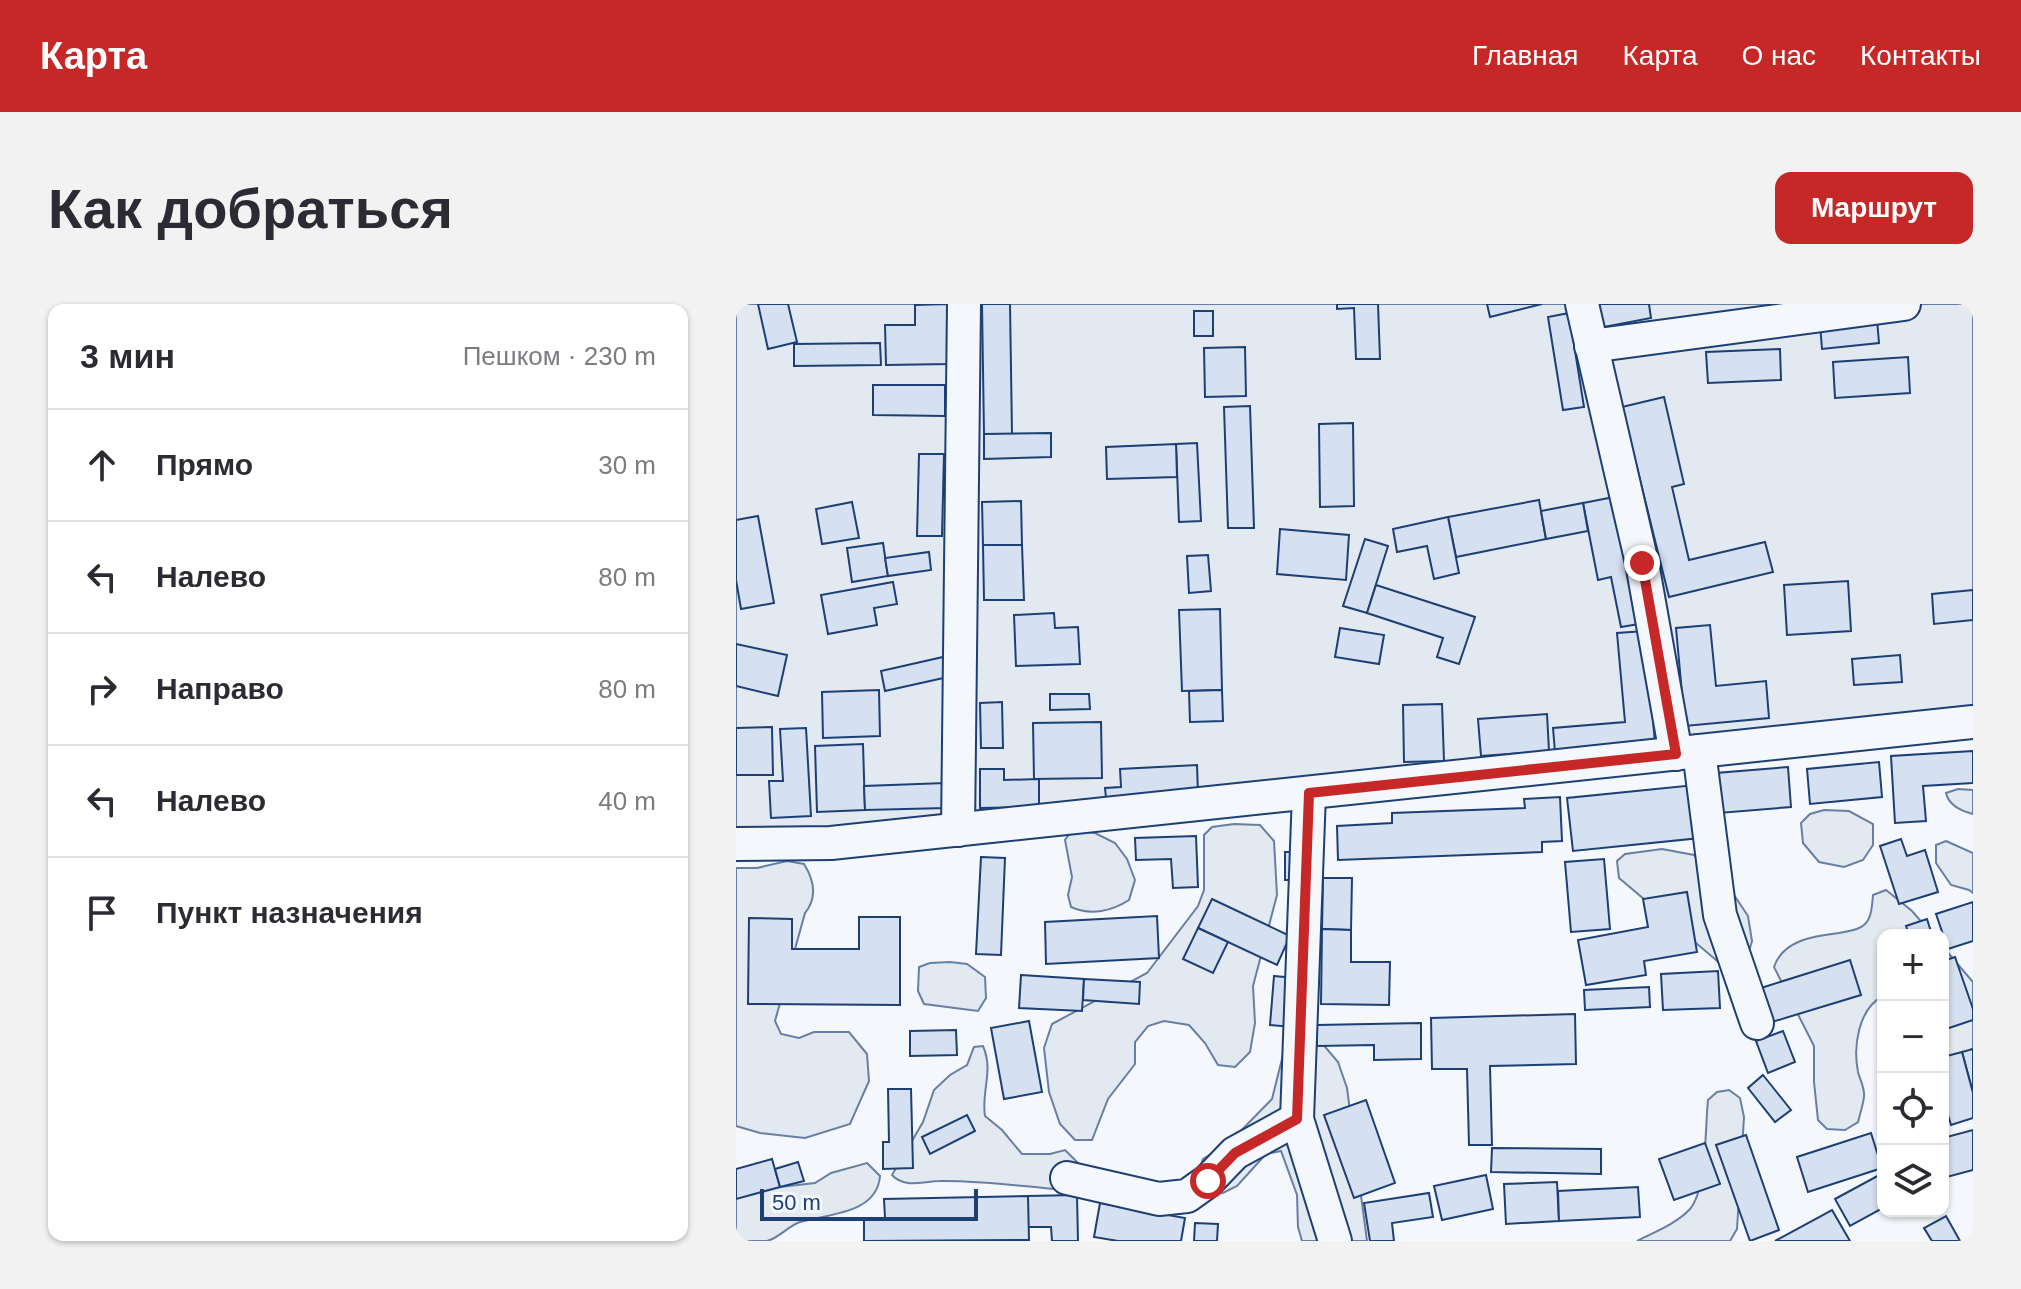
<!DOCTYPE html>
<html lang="ru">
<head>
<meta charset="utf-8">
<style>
  body { margin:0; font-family:Arial,sans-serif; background:#f2f2f3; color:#2b2b33 }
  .controls { position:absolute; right:24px; bottom:24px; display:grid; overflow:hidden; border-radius:16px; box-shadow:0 2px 6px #0004 }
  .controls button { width:72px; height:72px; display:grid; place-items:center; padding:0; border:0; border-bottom:2px solid #e1e1e2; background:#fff; color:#2b2b33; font:40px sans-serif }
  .scale { position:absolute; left:24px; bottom:20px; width:218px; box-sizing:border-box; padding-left:8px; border:4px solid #1d3f73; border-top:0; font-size:22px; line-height:28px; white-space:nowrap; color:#1d3f73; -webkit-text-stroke:6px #f4f7fb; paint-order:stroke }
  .stop { position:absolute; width:24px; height:24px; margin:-18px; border:6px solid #c62828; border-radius:50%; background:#fff }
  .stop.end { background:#c62828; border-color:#fff; box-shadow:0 2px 8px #0008 }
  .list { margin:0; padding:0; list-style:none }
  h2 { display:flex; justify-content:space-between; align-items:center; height:104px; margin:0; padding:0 32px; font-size:34px }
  h2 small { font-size:26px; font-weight:400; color:#7c7c81 }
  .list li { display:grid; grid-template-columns:52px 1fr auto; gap:24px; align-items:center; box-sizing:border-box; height:112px; padding:0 32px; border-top:2px solid #e1e1e2 }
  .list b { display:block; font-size:30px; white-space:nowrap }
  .list em { font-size:26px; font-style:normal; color:#7c7c81 }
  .icon { flex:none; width:44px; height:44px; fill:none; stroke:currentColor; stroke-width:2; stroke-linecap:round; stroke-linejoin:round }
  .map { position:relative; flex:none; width:1237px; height:937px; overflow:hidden; border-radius:16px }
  header { display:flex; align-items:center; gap:48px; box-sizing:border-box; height:112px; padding:0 40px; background:#c62828; color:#fff }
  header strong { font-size:38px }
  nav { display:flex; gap:44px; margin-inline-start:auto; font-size:28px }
  .intro { display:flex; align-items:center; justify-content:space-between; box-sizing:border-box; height:192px; padding:0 48px }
  h1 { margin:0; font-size:56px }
  .button { padding:20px 36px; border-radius:16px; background:#c62828; color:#fff; font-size:28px; font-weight:700 }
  main { display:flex; gap:48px; padding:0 48px }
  aside { flex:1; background:#fff; border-radius:16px; box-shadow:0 2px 6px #0004 }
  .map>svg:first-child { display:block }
</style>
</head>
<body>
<header>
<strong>Карта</strong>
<nav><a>Главная</a><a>Карта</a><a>О нас</a><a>Контакты</a></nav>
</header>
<div class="intro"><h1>Как добраться</h1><a class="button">Маршрут</a></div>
<main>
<aside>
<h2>3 мин<small>Пешком · 230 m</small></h2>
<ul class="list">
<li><svg class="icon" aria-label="ahead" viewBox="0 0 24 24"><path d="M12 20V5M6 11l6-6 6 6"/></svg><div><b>Прямо</b></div><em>30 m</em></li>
<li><svg class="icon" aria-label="left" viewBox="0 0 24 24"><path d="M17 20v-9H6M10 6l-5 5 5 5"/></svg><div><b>Налево</b></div><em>80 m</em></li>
<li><svg class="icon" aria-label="right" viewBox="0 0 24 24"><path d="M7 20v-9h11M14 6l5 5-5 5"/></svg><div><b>Направо</b></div><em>80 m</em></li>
<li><svg class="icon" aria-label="left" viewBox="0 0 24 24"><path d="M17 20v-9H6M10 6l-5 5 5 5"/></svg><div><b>Налево</b></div><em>40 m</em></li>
<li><svg class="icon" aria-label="arrive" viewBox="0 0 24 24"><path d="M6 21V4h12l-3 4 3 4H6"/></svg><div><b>Пункт назначения</b></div></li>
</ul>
</aside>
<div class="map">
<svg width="1237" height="937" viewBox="0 0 1237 937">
  <rect width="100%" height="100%" fill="#f4f7fb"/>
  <g fill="#e3e9f0" stroke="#687fa3" stroke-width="2">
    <path d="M0,0H1237V418L0,540Z"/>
    <path d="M1222,485L1237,486V510C1225,507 1213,502 1210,489Z"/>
    <path d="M1088,506L1113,507L1137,520V541L1127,556L1108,563L1083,558L1067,539L1065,519L1074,510Z"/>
    <path d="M498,520L524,521L538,537L541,591L517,682L519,719L514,748L499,763L482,761L469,739L453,721L428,717L412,722L399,738V760L372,795L356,836H339L324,820L313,788L308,744L316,720L411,669L462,602L468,586V531L476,523Z"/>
    <path d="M344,527L359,529L379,539L391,555L399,576L393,596C376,607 355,612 335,603L332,591L336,573L329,536L334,529Z"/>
    <path d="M1210,537L1237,549V589L1233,586L1215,581L1200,559V541Z"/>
    <path d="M926,545L958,551L998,591L1012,612L1016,637L1010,658L986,661L883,574L881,557L889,550Z"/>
    <path d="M51,557L68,560C78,576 82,593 69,609L39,717L45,730L63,734L78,728H113L131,750L133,777L114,820L69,834L24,829L0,822V564H21Z"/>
    <path d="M1150,586L1176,607L1197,631H1147V692C1122,705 1117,743 1122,768C1124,776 1129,784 1128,793C1127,801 1124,810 1122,818L1109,826L1091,825L1082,816L1078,778V742L1038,663C1047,636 1078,632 1103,629C1112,627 1121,627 1128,621C1136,614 1136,601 1137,591Z"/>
    <path d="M1207,643L1237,678V744L1207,767Z"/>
    <path d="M214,658L231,660L249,673L250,694L242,707L188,700L182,687L183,663L194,659Z"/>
    <path d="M574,725L602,758L611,784L631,937H566L562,923L561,891L545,847L530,850L501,882L487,889L472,890L463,867L467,855L492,840L536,795L550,739Z"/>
    <path d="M247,742C258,767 245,787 249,812L266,826L286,850H314L329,846L345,862L330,886C288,883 246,876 204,877C187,877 169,885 156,871L187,818L198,786L214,771L231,761L238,743Z"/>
    <path d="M993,786L1004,794L1008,813L1001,925L994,937H901C918,928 940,920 954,905C971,885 969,823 972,796L981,788Z"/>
    <path d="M131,859L144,872C141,910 92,910 64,918C52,922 43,934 31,937C22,937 9,937 0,937V888L79,879L95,869Z"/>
  </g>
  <g fill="#d5e0f0" stroke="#1d3f73" stroke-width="2">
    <path d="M22,0H52L61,38L32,45Z"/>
    <path d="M212,0L213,60L150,61L149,21H179V1Z"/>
    <path d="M246,0H274L276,130H248Z"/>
    <path d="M601,0H642L644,55H620L618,4L601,5Z"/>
    <path d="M751,0H806L754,13Z"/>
    <path d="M863,0H913L915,14L868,23Z"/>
    <rect x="458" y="7" width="19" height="25"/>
    <path d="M833,9L848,103L827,106L812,13Z"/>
    <path d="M1141,15L1143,39L1086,45L1084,20Z"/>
    <path d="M144,39L145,61L58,62V40Z"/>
    <path d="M509,43L510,92L469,93L468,44Z"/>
    <path d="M1044,45L1045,76L972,79L970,48Z"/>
    <path d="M1172,53L1174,89L1099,94L1097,58Z"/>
    <path d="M137,81H209V112L137,111Z"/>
    <path d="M928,93L948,180L936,183L953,256L1029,238L1037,268L933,293L886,103Z"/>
    <path d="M514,102L518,224H492L488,103Z"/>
    <path d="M617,119L618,202L584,203L583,120Z"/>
    <path d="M315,129V153L248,155V130Z"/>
    <path d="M461,139L465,217L443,218L440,140Z"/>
    <path d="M440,140L441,173L371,175L370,143Z"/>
    <path d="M183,150H208L206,232H181Z"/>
    <path d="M878,193L903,320L885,323L875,273L862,276L847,199Z"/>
    <path d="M803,196L810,235L720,253L712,213Z"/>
    <path d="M285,197L286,241H247L246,198Z"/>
    <path d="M116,198L123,234L86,240L80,205Z"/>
    <path d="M847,199L852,227L810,235L805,207Z"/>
    <path d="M22,212L38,299L5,305L0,276V216Z"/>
    <path d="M712,213L723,269L698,275L691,242L661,248L657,225Z"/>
    <path d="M544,225L613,231L610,276L541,270Z"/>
    <path d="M629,235L652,242L631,309L607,302Z"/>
    <path d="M147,239L152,272L116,278L111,244Z"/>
    <path d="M247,241H286L288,296H248Z"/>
    <path d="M193,248L195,266L152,272L149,254Z"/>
    <path d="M472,251L475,287L453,289L451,252Z"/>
    <path d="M1112,277L1115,327L1051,331L1048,281Z"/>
    <path d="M157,278L161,300L138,304L141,321L92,330L85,291Z"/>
    <path d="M640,281L739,313L723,360L701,353L707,334L631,309Z"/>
    <path d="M1237,286V316L1198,320L1196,290Z"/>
    <path d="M484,305L486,386L446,387L443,306Z"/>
    <path d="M318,309L319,324L342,323L344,360L280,362L278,311Z"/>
    <path d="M974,321L980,382L1030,377L1033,414L949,422L940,324Z"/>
    <path d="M604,324L648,331L643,360L599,353Z"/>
    <path d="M909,327L919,439L819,448L817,424L889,418L881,329Z"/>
    <path d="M0,340L51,351L42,392L0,382Z"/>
    <path d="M1164,351L1166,378L1118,381L1116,355Z"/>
    <path d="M207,353L212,373L149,387L145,367Z"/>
    <path d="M143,386L144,432L87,434L86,388Z"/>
    <path d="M486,386L487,417L454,418L453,387Z"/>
    <path d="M314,390H353L354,405L314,406Z"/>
    <path d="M266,398L267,444H245L244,399Z"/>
    <path d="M706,400L708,457L668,458L667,401Z"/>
    <path d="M811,410L813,447L745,452L742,415Z"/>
    <path d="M365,418L366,474L298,475L297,419Z"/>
    <path d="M36,423L37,471H0V424Z"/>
    <path d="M70,424L75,512L35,514L33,477H47L44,425Z"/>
    <path d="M127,440L129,506L81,508L79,442Z"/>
    <path d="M1237,447V479L1187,482L1190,517L1159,519L1155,452Z"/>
    <path d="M1143,458L1146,493L1074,500L1071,465Z"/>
    <path d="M461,461L462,490L370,494L369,484L385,483L384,465Z"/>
    <path d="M1052,463L1055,503L983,509L980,469Z"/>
    <path d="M244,465H268V476L303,475V503L244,504Z"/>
    <path d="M209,479L210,504L129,506L128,482Z"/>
    <path d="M959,481L964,534L837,547L831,494Z"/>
    <path d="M824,493L826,537L806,538V548L602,556L601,522L656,519V509L789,504L788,495Z"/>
    <path d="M460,532L462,583L437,584L435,555L400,556L399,534Z"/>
    <path d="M1165,535L1171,552L1189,546L1202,588L1163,600L1144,542Z"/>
    <rect x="549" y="548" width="14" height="28"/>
    <path d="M245,553L269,554L265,651L240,650Z"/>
    <path d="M868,555L874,625L835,628L829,558Z"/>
    <path d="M587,574H616L615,626L586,625Z"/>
    <path d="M951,588L961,648L908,657L910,671L850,681L842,636L912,623L907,595Z"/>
    <path d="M476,595L554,632L541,661L462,624Z"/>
    <path d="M1237,598V637L1212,645L1200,610Z"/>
    <path d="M421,612L423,654L310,660L309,618Z"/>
    <path d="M123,613H164V701L12,700L13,614L56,615V645H123Z"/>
    <path d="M1191,615L1196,631H1173L1170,622Z"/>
    <path d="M462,624L492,638L477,669L447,655Z"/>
    <path d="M586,625L615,626V658H654L653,701L585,700Z"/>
    <path d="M1219,653L1237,705V716L1207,726V657Z"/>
    <path d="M1114,656L1125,691L1036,718L1025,684Z"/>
    <path d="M982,667L984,704L927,706L925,670Z"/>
    <path d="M285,671L348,675L346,707L283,704Z"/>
    <path d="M538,672L559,674L556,723L534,721Z"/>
    <path d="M348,675L404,678L403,700L347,696Z"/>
    <path d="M913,683L914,703L849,706L848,686Z"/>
    <path d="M839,710L840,760L754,762L756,841H733L731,765H696L695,714Z"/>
    <path d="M293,717L306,788L268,795L255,724Z"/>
    <path d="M685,719V755L638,756V741L581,742V721Z"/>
    <path d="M220,726L221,751L174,752V727Z"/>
    <path d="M1047,727L1059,758L1032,769L1020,737Z"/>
    <path d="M1237,745V789L1226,748Z"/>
    <path d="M1226,748L1237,789V814L1215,821L1207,794V753Z"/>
    <path d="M1027,771L1055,806L1039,818L1012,784Z"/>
    <path d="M152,785H175L177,864L147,865V838H153Z"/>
    <path d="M630,796L659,879L618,894L588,811Z"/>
    <path d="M231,811L239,827L194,850L186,833Z"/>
    <path d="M1237,826V866L1207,874V834Z"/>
    <path d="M1135,829L1146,864L1072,888L1061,853Z"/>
    <path d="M1010,831L1043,926L1014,937L980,841Z"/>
    <path d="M969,839L984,880L938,896L923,855Z"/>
    <path d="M756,844L865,845V870L755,868Z"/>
    <path d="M36,855L44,883L0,895V865Z"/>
    <path d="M62,858L68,877L44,883L39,865Z"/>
    <path d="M1147,869V904L1114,922L1099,895Z"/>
    <path d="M750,871L757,905L706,916L698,882Z"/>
    <path d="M821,878L823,917L770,920L768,880Z"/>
    <path d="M902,883L904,913L823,917L822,887Z"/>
    <path d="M693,889L697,913L656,919L658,937H634L628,899Z"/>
    <path d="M341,891L342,937H316L315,923H292V892Z"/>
    <path d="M292,892L293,936L128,937V914H149L148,895Z"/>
    <path d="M364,899L449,914L445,937H382L358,933Z"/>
    <path d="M1096,906L1114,937H1039Z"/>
    <path d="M1210,912L1224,937H1196L1188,924Z"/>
    <path d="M459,919L482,920L481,937H458Z"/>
  </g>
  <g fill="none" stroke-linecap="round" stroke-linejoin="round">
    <g stroke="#1d3f73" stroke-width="36">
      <g id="minor">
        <path d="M846,0L906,259L940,450"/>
        <path d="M855,42L1168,0"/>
        <path d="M963,447L984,611L1021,719"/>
        <path d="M573,489L561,815L599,937"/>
        <path d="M222,526L228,0"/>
        <path d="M0,540L95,539L1237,418"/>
        <path d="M331,874L423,895L451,892L472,877L499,849L561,815"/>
      </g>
    </g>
    <use href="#minor" stroke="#f4f7fb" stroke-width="32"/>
  </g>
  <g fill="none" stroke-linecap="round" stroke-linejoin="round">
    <path stroke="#c62828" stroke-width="10" d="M472,877L499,849L561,815L573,489L940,450L906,259"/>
  </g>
</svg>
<div class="controls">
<button>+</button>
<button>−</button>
<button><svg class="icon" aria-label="locate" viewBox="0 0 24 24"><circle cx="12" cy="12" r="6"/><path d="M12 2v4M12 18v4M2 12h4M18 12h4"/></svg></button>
<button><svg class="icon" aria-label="layers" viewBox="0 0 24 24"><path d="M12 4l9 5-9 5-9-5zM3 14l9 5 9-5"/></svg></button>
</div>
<div class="scale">50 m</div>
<div class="stop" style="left:472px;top:877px"></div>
<div class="stop end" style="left:906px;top:259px"></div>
</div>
</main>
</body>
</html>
